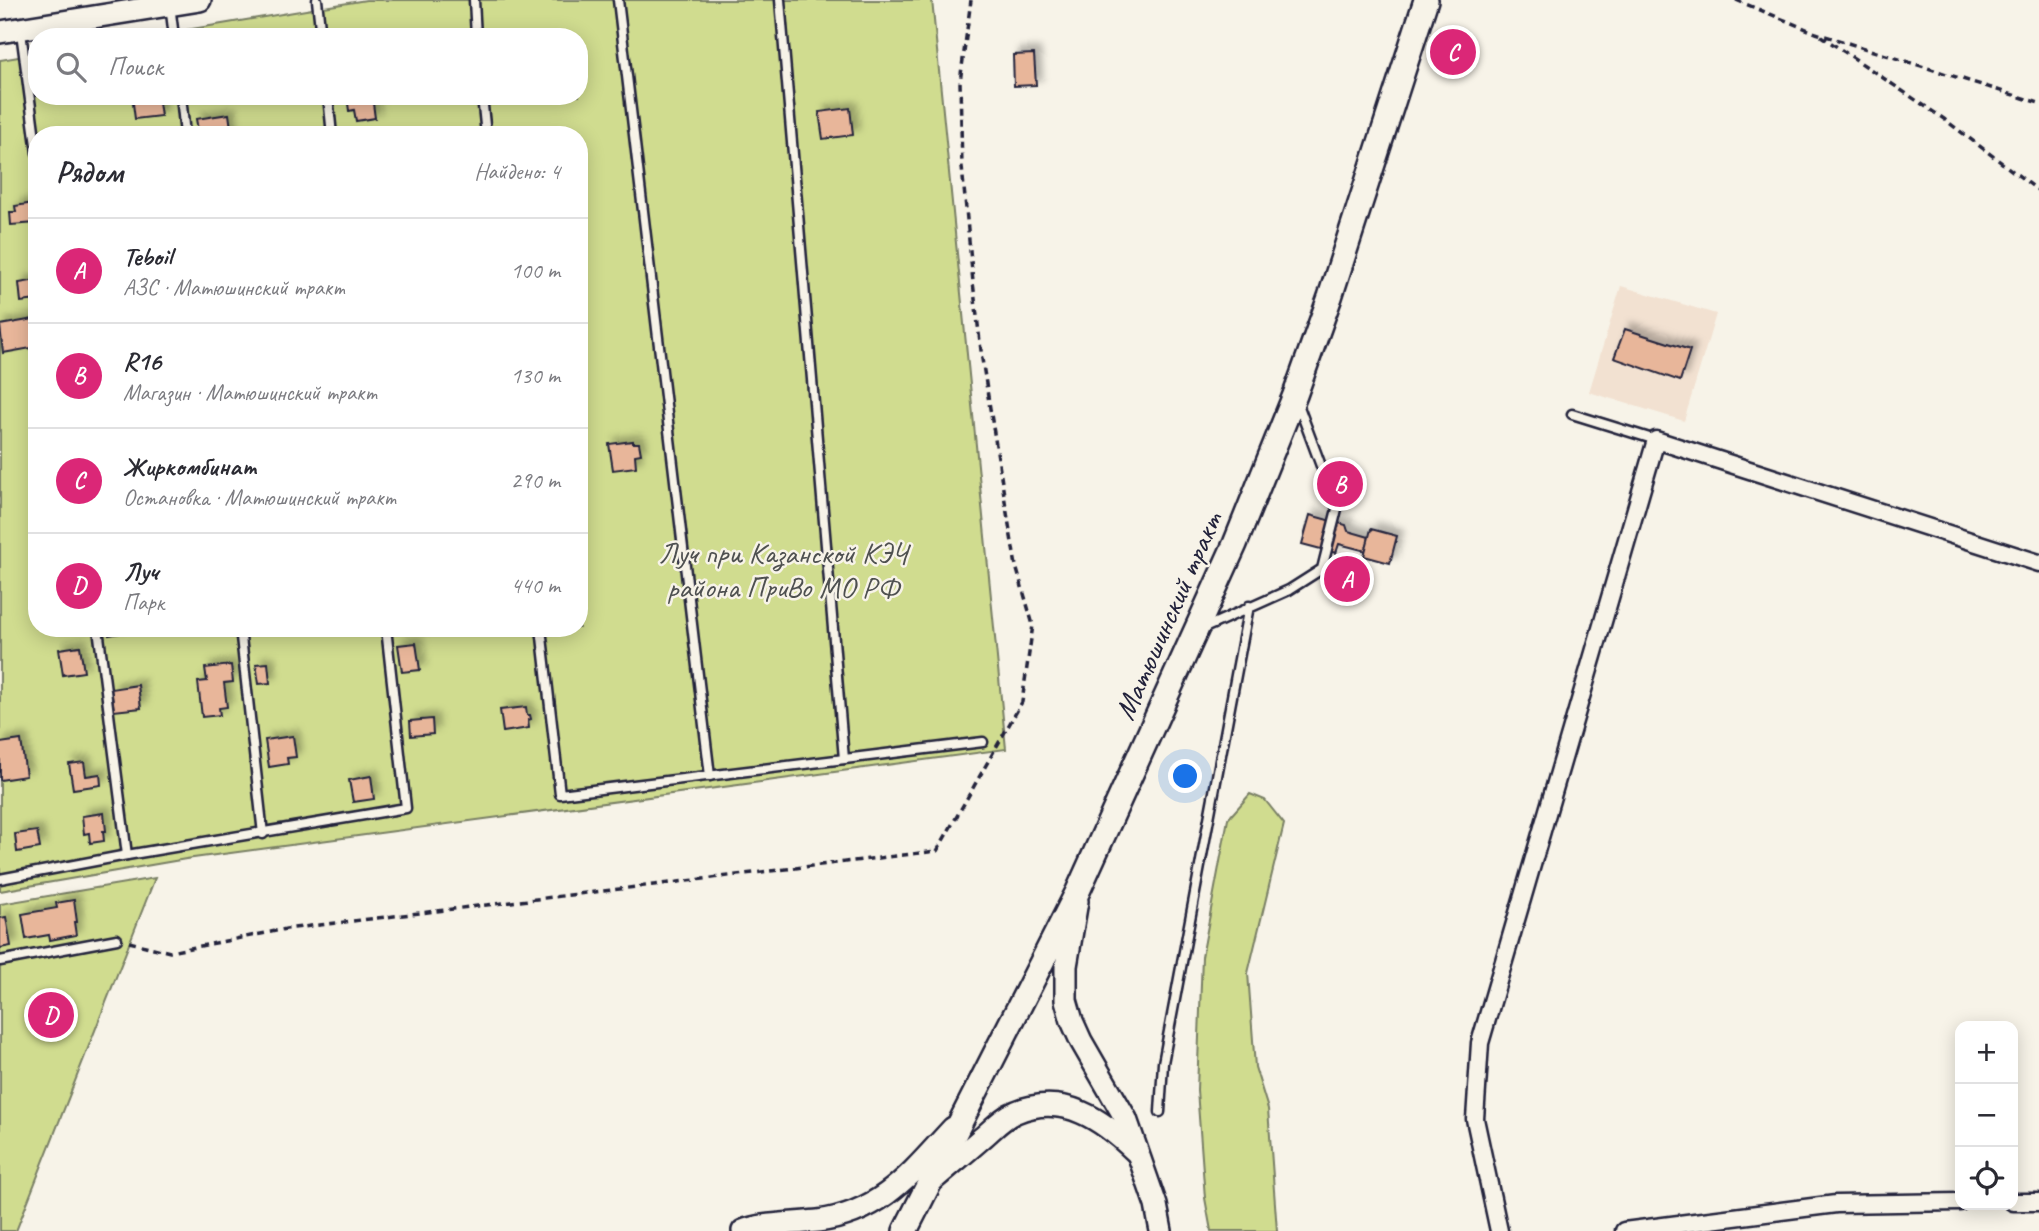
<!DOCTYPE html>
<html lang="ru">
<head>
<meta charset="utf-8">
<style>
  body { margin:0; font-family:Caveat,sans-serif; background:#f7f7f7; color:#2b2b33 }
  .controls { position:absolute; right:21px; bottom:21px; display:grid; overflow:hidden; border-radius:14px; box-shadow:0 4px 18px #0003 }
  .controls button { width:63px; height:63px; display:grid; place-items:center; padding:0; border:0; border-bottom:2px solid #e1e1e2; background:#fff; color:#2b2b33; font:35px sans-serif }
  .you { position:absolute; left:1186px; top:777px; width:24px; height:24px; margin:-18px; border:5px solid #fff; border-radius:50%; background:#1a73e8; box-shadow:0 0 0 10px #1a73e833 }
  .badge { display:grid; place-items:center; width:46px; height:46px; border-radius:50%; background:#db2777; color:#fff; font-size:23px; font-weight:700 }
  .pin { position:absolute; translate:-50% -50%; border:4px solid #fff; box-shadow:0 2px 7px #0006 }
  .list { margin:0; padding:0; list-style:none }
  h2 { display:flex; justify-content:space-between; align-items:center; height:91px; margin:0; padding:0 28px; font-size:30px }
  h2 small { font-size:23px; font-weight:400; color:#7c7c81 }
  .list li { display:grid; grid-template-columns:46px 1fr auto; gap:21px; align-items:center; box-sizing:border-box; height:105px; padding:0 28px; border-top:2px solid #e1e1e2 }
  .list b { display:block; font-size:26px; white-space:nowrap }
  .list p { margin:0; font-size:23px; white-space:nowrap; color:#7c7c81 }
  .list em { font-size:23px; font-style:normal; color:#7c7c81 }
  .icon { flex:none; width:38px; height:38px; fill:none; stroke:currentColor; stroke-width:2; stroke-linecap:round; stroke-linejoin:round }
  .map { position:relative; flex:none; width:2039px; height:1231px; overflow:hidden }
  .search { position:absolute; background:#fff; box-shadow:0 4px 18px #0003; left:28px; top:28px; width:560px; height:77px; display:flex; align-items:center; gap:18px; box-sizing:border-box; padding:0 24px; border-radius:28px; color:#7c7c81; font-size:26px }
  .panel { position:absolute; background:#fff; box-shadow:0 4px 18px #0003; left:28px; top:126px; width:560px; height:511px; border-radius:28px }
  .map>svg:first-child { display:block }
</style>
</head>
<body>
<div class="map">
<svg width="2039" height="1231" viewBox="0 0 2039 1231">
  <defs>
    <filter id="shadow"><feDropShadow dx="6" dy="-6" stdDeviation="3.5" flood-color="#0004"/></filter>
  </defs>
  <rect width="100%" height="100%" fill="#f7f3e8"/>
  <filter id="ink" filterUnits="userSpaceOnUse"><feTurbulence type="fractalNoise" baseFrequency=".0143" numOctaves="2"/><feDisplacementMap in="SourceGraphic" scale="14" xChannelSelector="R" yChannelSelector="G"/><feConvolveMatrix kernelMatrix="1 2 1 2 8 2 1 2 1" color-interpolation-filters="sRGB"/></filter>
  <g filter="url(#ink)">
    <path fill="#f2e1d1" d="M1621,286L1716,314L1684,421L1589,392Z"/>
    <g fill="#d0dc8f" stroke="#797f65" stroke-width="2" fill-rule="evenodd">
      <path d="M366,0H932L1006,749L186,859L0,891V60L37,54V96H579V37H144ZM37,135H579V628H37Z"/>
      <path d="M1250,794L1265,800L1284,824L1248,973L1255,1067L1268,1109L1277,1231H1211L1205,1198L1197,1090L1202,957L1228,819Z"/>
      <path d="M155,878L16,1231H0V904Z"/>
    </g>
    <g fill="#e8b69a" stroke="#22223b" stroke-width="2" filter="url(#shadow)">
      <path d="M1034,54L1036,85L1014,86L1013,55Z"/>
      <path d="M132,96H158L161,116L135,119Z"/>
      <path d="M347,96H372L375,118L356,121L354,110L349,111Z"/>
      <path d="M850,108L853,135L823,139L819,112Z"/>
      <path d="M229,114L232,135H199L196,119Z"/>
      <path d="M34,203L36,223L11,225L10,212H16L15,206Z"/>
      <path d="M37,280V300L21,302L19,283Z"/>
      <path d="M34,319L37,347L3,353L0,325Z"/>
      <path d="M1625,329L1690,350L1680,381L1614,358Z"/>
      <path d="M633,441V443H639L641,454L635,455L636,467L613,470L609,444Z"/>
      <path d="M1310,515L1346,525L1348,531L1369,537L1366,551L1339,544L1336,553L1302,544Z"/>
      <path d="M1371,529L1397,536L1390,563L1364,556Z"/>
      <path d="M108,628H130L131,631L109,635Z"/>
      <path d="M187,628H217L218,630L188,634Z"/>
      <path d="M416,643L420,670L402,672L398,645Z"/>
      <path d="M80,646L84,672L63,675L59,649Z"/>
      <path d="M268,663L270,683L259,684L256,664Z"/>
      <path d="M231,665L233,682L224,683L227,707L219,708L220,715L202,717L198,682L207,681L205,668Z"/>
      <path d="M138,685L141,708L114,711L111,689Z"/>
      <path d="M526,707L527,715H530L531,719L528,720L529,728L503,732L500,710Z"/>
      <path d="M432,719L433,734L411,736L410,721Z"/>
      <path d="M293,736L296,757L287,758L288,764L269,767L265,740Z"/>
      <path d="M21,740L26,776L0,780V743Z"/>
      <path d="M84,762L86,776L100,774L101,785L73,789L69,764Z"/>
      <path d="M371,776L374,799L353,802L349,780Z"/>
      <path d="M104,813L106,831H103L104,841L90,843L89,833L84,834L82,816Z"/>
      <path d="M37,831L40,848L17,852L15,834Z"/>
      <path d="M74,900L77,922H74L76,935L50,940L49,935L26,939L22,914L57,908L56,903Z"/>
      <path d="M6,917L11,946L0,948V918Z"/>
    </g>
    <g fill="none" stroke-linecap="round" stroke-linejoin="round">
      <g stroke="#22223b" stroke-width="13">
        <g id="service">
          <path d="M317,0L321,37"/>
          <path d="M474,0L476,37"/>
          <path d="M618,0L710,776"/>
          <path d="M780,0L844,759"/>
          <path d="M170,5L174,37"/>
          <path d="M21,32L37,153"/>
          <path d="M181,96L185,135"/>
          <path d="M328,96L332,135"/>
          <path d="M482,96L486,135"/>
          <path d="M1572,414L1656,440"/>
          <path d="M98,628L127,855"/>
          <path d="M240,628L263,834"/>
          <path d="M541,628L560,794L983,742"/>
          <path d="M1202,629L1289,590L1322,569L1337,509L1298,404"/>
          <path d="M0,879L127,855L406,808L386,628"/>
          <path d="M0,961L117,939"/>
          <path d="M1160,1112L1163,1063L1249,606"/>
        </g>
      </g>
      <g stroke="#22223b" stroke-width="21">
        <g id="minor">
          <path d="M2013,1202H2039"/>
          <path d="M1499,1231L1475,1119L1480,1043L1656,440L2039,563"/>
          <path d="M1624,1231L1836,1204L1960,1202"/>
        </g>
      </g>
      <g stroke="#22223b" stroke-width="26">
        <g id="tertiary">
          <path d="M0,32L200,0"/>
          <path d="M1077,901L1066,966V1000L1072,1021L1081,1041L1126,1119L1156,1205L1161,1231"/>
          <path d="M933,1180C949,1166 966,1152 982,1138C993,1129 1003,1117 1016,1112C1064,1092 1103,1120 1136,1152"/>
          <path d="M743,1231C758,1224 799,1223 818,1221C882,1213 912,1172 953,1128"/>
        </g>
      </g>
      <g stroke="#22223b" stroke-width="28">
        <path id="secondary" d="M905,1231L1078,891L1235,544L1295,395L1330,297L1426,0"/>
      </g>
      <g stroke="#22223b" stroke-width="3.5" stroke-dasharray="7 5" stroke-linecap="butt">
        <path d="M1736,0L1816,33L2039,103"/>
        <path d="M1821,36L1944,119L2039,191"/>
        <path d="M129,942L170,952L286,929L937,851L1022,702L1033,625L1016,566L1006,507L982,359L973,282L962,167L960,82L971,0"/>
      </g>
      <use href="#service" stroke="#f7f3e8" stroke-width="8"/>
      <use href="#minor" stroke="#f7f3e8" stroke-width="16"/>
      <use href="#tertiary" stroke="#f7f3e8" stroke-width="21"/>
      <use href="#secondary" stroke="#f7f3e8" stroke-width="23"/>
    </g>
  </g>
  <g text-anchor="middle" stroke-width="5" stroke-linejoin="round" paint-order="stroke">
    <g font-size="30" fill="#4e5050" stroke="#f7f3e8">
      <text x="783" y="563">Луч при Казанской КЭЧ<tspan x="783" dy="34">района ПриВо МО РФ</tspan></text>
    </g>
    <g font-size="30" fill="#22223b" stroke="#f7f3e8">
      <text transform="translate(1168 616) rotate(-66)" y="10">Матюшинский тракт</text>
    </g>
  </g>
</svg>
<div class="controls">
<button>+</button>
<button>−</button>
<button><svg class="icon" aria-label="locate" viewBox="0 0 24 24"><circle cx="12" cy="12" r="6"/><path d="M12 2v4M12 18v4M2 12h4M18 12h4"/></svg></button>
</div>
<div class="you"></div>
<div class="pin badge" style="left:1347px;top:579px">A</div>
<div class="pin badge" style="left:1340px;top:484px">B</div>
<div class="pin badge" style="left:1453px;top:52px">C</div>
<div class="pin badge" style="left:51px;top:1015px">D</div>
<div class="search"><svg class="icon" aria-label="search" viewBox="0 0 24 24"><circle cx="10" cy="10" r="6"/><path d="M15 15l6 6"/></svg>Поиск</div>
<section class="panel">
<h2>Рядом<small>Найдено: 4</small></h2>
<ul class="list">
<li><span class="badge">A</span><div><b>Teboil</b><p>АЗС · Матюшинский тракт</p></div><em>100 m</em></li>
<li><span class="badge">B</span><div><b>R16</b><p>Магазин · Матюшинский тракт</p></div><em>130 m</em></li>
<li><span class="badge">C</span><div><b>Жиркомбинат</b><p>Остановка · Матюшинский тракт</p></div><em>290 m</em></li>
<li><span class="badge">D</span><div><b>Луч</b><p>Парк</p></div><em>440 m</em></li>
</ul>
</section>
</div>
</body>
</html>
